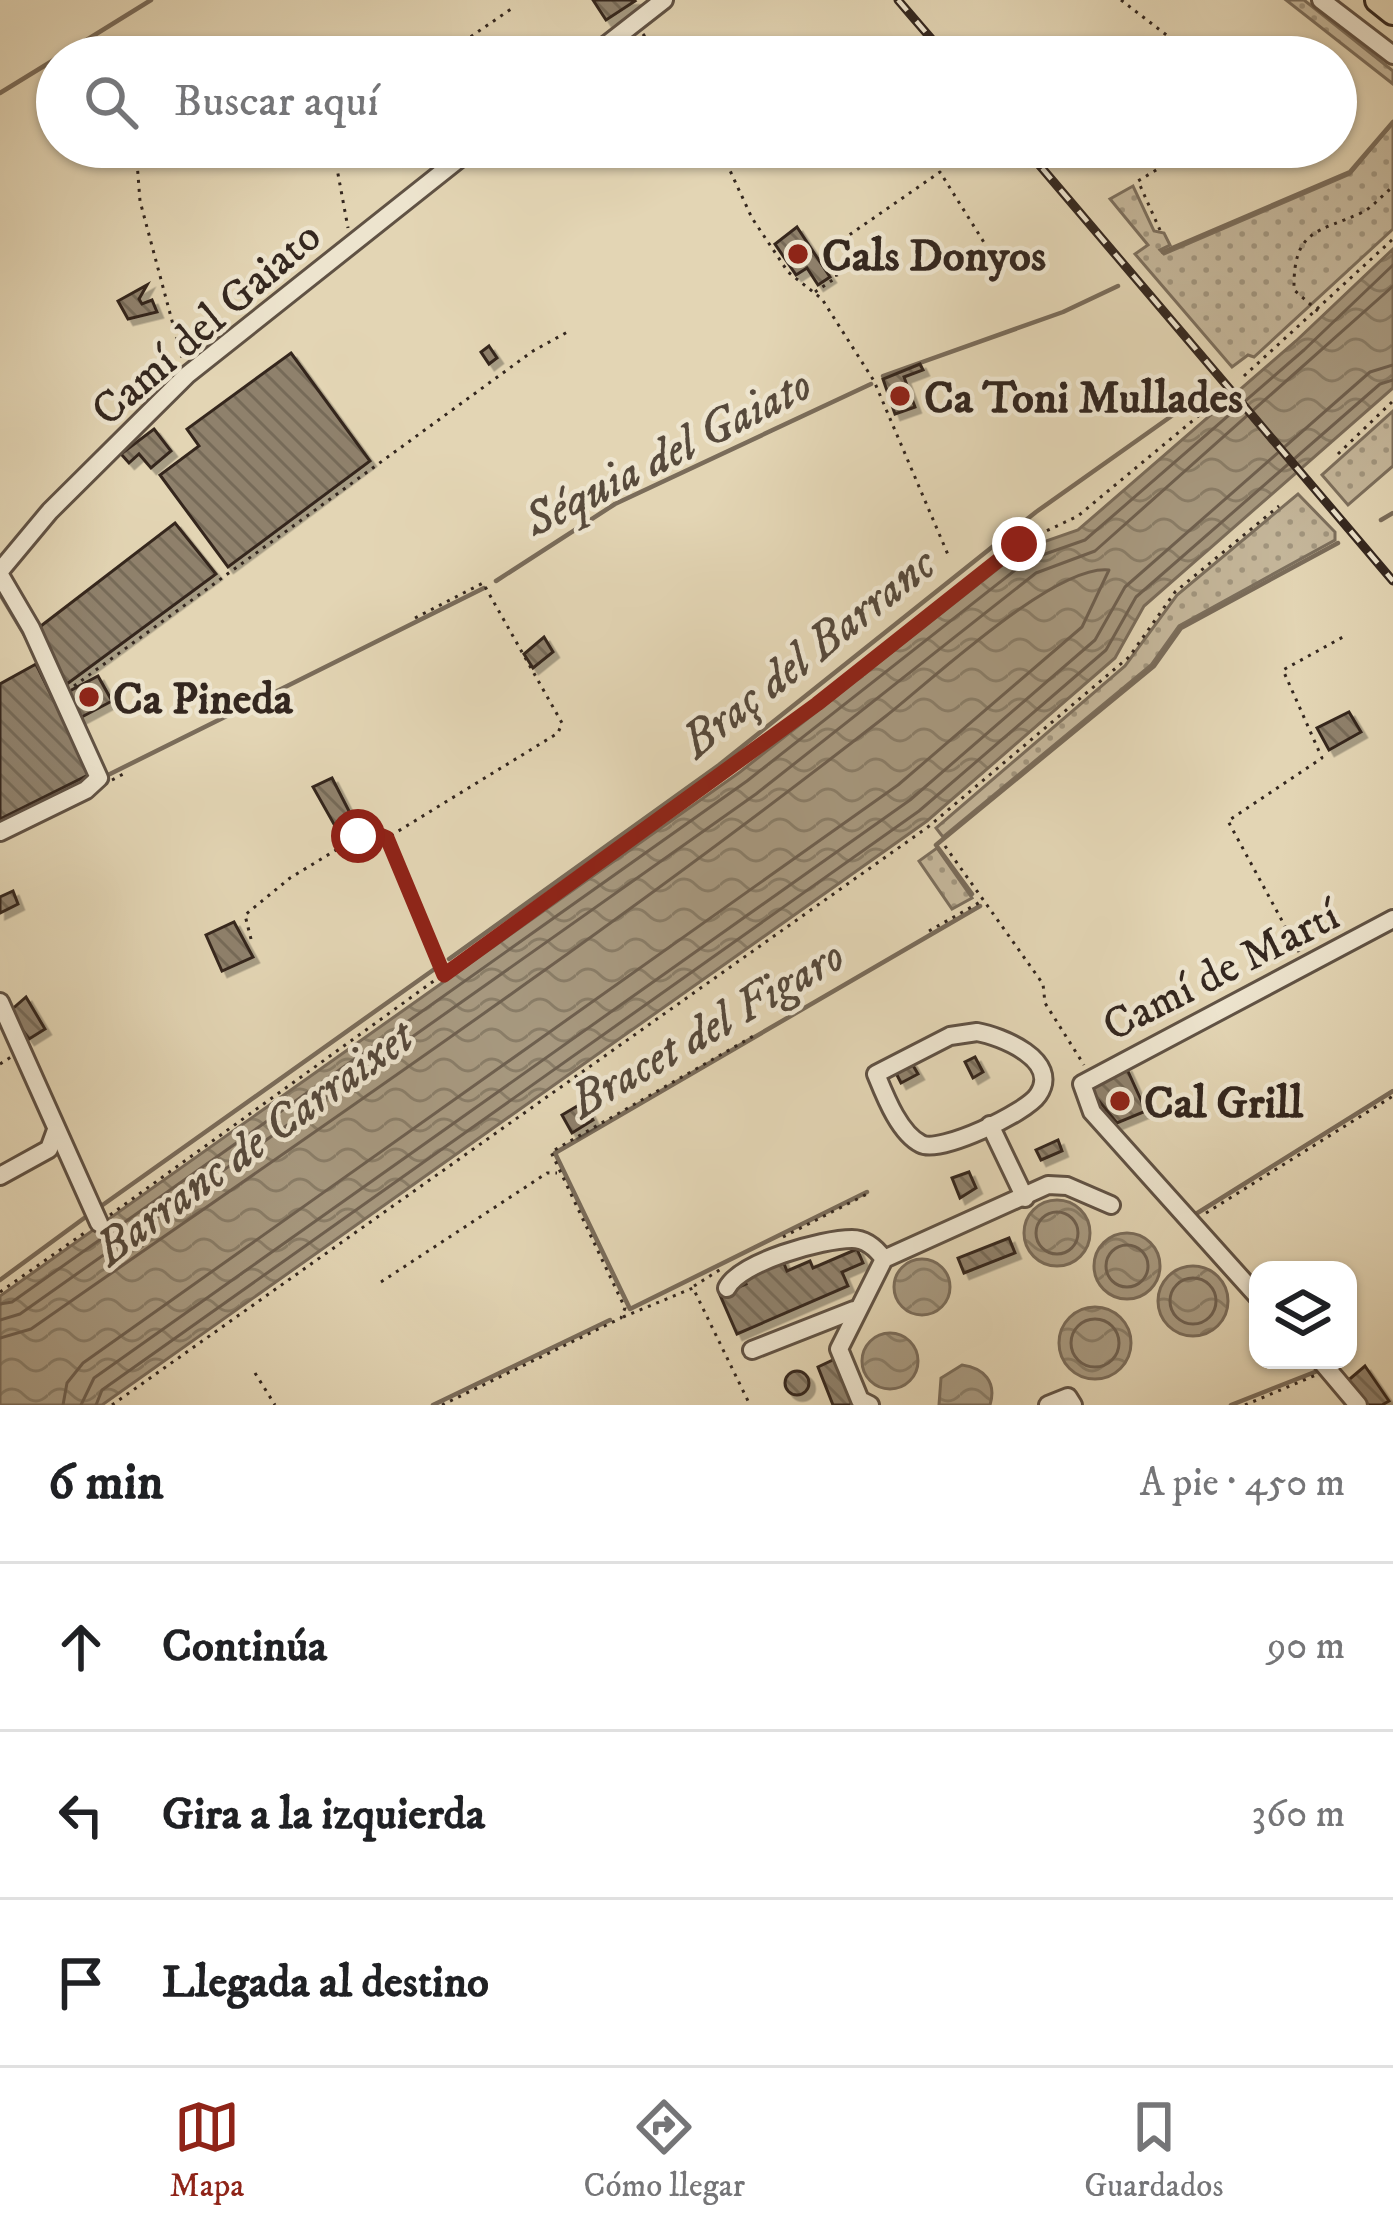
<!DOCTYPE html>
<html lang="es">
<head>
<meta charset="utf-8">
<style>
  body { margin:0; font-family:"IM FELL DW Pica",serif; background:#f6f6f6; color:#202124 }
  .controls { position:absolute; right:36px; bottom:36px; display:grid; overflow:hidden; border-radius:24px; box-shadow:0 3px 9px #0004 }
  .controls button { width:108px; height:108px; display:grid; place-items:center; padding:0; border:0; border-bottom:3px solid #e0e0e0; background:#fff; color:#202124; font:60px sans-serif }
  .stop { position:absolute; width:36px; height:36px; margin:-27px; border:9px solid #8f2418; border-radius:50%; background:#fff }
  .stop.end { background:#8f2418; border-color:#fff; box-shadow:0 3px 12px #0008 }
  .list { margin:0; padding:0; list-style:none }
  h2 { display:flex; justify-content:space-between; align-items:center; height:156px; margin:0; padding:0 48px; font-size:51px }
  h2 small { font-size:39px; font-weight:400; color:#757577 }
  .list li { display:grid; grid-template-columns:78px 1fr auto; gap:36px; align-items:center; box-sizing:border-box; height:168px; padding:0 48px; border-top:3px solid #e0e0e0 }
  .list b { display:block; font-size:45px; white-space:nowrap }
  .list em { font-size:39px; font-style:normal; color:#757577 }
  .icon { flex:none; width:66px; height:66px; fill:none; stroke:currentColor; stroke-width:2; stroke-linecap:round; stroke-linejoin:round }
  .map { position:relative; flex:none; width:1393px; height:1405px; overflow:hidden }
  .search { position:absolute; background:#fff; box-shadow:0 3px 9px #0004; left:36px; right:36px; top:36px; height:132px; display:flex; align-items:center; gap:30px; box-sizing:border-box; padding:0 42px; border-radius:66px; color:#757577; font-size:45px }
  .sheet { height:660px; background:#fff }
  nav { display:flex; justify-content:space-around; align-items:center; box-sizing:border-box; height:168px; border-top:3px solid #e0e0e0; background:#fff; font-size:33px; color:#757577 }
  nav a { display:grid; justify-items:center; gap:6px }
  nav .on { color:#8f2418 }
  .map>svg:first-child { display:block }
</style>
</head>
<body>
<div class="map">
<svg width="1393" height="1405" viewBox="0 0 1393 1405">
  <defs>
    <pattern id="grass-dots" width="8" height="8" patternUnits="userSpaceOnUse" patternTransform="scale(3)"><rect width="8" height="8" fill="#c5b79b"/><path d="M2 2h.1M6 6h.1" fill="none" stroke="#a1957e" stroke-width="1.8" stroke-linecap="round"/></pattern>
    <pattern id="water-waves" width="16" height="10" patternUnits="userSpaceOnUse" patternTransform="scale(3)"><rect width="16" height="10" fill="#a89a81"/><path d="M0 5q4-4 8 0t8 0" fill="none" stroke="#8a7e69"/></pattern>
    <pattern id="building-back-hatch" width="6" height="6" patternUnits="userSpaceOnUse" patternTransform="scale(3)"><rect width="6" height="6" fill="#8f816c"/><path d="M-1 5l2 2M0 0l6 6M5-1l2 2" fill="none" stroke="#766a58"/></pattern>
    <filter id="shadow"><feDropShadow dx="5.5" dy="5.5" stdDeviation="0" flood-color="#0004"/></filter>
  </defs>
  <rect width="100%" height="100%" fill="#e3d5b4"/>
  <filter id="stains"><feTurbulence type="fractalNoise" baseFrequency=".00167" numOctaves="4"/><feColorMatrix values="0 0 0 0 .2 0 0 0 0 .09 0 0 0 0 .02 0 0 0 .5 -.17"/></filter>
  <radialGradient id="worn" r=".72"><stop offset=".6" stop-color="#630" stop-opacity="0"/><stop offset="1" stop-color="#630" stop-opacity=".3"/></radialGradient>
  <g fill="url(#grass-dots)" stroke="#7c6f5d" stroke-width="3">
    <path d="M1286,0H1304L1393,71V84Z"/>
    <path d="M1393,123V229L1254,357L1248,355L1232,367L1135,254L1148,245L1110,199L1133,186L1154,231L1164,233L1170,245L1160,250L1164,254L1350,174Z"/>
    <path d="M1393,411V466L1348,505L1322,475Z"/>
    <path d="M1298,494L1335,532V540L1179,626L1151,665L943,837L936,828L1125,666L1177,595Z"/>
    <path d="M937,848L972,898L952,909L919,861Z"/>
  </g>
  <g fill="url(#water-waves)" stroke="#7a6c5a" stroke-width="3">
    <path d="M1393,249V388L1144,606L1115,658L927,821L102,1405H0V1296L740,772L1023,549L1078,530L1296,341Z"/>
    <circle cx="1057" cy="1233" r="33"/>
    <circle cx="1127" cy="1266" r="33"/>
    <circle cx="922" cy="1287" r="28"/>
    <circle cx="1193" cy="1301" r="35"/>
    <circle cx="1095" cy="1343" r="36"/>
    <circle cx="890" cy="1361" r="28"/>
    <path d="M962,1365C984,1368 997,1382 990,1405H939L941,1378Z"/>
  </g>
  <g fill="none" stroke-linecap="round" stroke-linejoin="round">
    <g stroke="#6e6050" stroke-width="3">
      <circle cx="1057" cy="1233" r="21"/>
      <circle cx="1127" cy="1266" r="21"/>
      <circle cx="1193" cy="1301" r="23"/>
      <path d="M0,1304L12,1302L747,781L1028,560L1085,540L1304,350L1393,265"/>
      <circle cx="1095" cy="1343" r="24"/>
      <path d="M0,1320L20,1314L756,794L1036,573L1095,551L1393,286"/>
      <path d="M0,1338L31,1329C318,1129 610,932 886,716C932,680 1055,564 1109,570L1082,627L898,785L83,1363L67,1383L63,1405"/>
      <path d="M81,1405L94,1378L910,800L1095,640L1125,587L1370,372L1393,365"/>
      <path d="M96,1405L102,1390L919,811L1106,650L1136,597L1380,384L1393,380"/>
    </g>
    <g stroke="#7a6c5a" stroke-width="4.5">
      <path d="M59,57L151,0"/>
      <path d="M0,93L57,58"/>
      <path d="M1163,252L1350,172L1393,122"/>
      <path d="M883,376L1063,312L1118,286"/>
      <path d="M1381,520L1393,513"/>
      <path d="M496,581L615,504L871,384"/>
      <path d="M0,594L26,637"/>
      <path d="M108,775L484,588"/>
      <path d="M64,792L86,780"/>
      <path d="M972,894L936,845L942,840L1154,666L1181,628L1338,543"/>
      <path d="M449,959L719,765L1036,512L1204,393"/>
      <path d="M867,1192L630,1309L555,1153L980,906"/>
      <path d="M97,1209L436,968"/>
      <path d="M1191,1217L1393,1091"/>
      <path d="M0,1280L87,1216"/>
      <path d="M433,1405L610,1320"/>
      <path d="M1231,1405L1320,1370"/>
    </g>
  </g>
  <g fill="url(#building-back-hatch)" stroke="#34271f" stroke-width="3" filter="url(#shadow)">
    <path d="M593,0H634L635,1L606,20Z"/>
    <path d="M797,227L830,277L818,285L807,268L796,275L775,244Z"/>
    <path d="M147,285L139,299L142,304L152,300L157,312L128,319L118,301Z"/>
    <path d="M489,346L497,358L489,364L481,352Z"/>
    <path d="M291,353L370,461L228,567L160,475L199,446L187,429Z"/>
    <path d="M920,364L923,370L904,377L915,407L895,414L883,379Z"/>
    <path d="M154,429L171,451L151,468L139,454L129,463L121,454Z"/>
    <path d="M175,523L216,574L67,684L37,629Z"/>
    <path d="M544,637L553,652L533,668L524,654Z"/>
    <path d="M36,664L90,774L0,819V684Z"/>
    <path d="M98,676L112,701L78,719L66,693Z"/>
    <path d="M1349,712L1361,732L1329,750L1317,728Z"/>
    <path d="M332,778L350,813L340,819L346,829L339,833L313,787Z"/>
    <path d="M13,891L18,904L0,913V897Z"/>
    <path d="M234,922L253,957L222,971L206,935Z"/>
    <path d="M26,997L45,1029L29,1039L9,1012Z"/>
    <path d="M975,1057L983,1072L973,1078L965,1062Z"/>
    <path d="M911,1062L918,1074L901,1083L895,1071Z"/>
    <path d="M1126,1067L1146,1111L1117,1123L1090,1090L1091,1083Z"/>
    <path d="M584,1102L593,1120L572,1133L562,1115Z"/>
    <path d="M1058,1140L1062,1151L1041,1160L1036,1150Z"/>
    <path d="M969,1172L976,1188L960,1198L952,1178Z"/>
    <path d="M1009,1238L1015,1253L964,1273L958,1258Z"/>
    <path d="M857,1249L863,1263L842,1272L848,1286L737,1334L720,1295L746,1284L742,1276L782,1259L787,1271L810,1261L813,1268Z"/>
    <path d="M835,1359L853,1403L849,1405H833L818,1367Z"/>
    <path d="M1365,1366L1389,1401L1382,1405H1362L1345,1383Z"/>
    <circle cx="797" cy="1383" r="12"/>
  </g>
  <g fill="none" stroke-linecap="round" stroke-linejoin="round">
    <g stroke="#605244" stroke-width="22">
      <g id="minor">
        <path d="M1321,0L1393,55"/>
        <path d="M591,57L664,0"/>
        <path d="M0,571L50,511L187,375L474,147"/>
        <path d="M0,575L31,628L99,778L86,790L0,832"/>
        <path d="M0,1002L99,1223"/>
        <path d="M977,1032C1000,1036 1062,1060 1038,1095C1026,1113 940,1154 921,1144C899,1133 885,1096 876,1074L950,1036Z"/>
        <path d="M990,1125L1025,1198"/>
        <path d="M0,1176L49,1149L56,1130"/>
        <path d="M727,1288C740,1262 822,1239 852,1239C866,1239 876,1248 884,1259"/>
        <path d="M1258,1297L1092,1112L1082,1084L1393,919"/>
        <path d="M752,1350L854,1310"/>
        <path d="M1320,1360L1358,1405"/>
        <path d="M870,1405L860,1400L839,1349L884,1259L1048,1185L1067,1186L1111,1205"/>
        <path d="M1048,1405L1068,1397L1073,1405"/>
      </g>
    </g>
    <g stroke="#34271f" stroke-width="30">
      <path id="highway" d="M1378,0L1393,12"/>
    </g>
    <g stroke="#34271f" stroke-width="3" stroke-dasharray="3 6" stroke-linecap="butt">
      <path d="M1121,0L1195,57"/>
      <path d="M643,34L660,57"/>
      <path d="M441,57L514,7"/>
      <path d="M127,147L137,162L140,201L183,362"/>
      <path d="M333,147L348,228"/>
      <path d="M719,147L752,218L788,272L822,299L874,381L949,557"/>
      <path d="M1160,230L1138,181L1194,147"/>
      <path d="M815,292L837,277L829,249L940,172L995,260"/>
      <path d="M1318,311L1294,290C1293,228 1318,233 1363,212C1374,206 1383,194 1393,187"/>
      <path d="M1244,376L1393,239"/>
      <path d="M1338,454L1393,401"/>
      <path d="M415,618L483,583L562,723L558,733L387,838L444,974"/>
      <path d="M74,686L533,351L571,330"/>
      <path d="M112,780L127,772"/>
      <path d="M945,846L1043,984L1045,1003L1084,1065"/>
      <path d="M929,931L982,901"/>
      <path d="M251,939L245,915L290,878L359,836L373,831L385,837"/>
      <path d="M1299,952L1228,821L1322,758L1283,670L1343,637"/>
      <path d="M0,1064L11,1057"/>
      <path d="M1206,1213L1393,1096"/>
      <path d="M110,1215L817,704L1019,544L1078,516L1220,398"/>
      <path d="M783,1237L869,1193"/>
      <path d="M381,1282L547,1173H557"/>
      <path d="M694,1286L721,1269"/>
      <path d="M0,1292L87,1231"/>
      <path d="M623,1317L693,1288L750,1405"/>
      <path d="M255,1373L275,1405"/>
      <path d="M112,1405L928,827L1129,657L1175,592L1279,506"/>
      <path d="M442,1405L621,1318L625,1308L551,1152L757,1034"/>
      <path d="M1245,1405L1316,1375"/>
    </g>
    <use href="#minor" stroke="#ede4ce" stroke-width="16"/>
    <use href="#highway" stroke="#e3d5b4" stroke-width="24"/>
    <g stroke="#34271f" stroke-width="9">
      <g id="rail">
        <path d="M898,0L947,57"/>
        <path d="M1024,147L1393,581"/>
      </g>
    </g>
    <use href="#rail" stroke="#ede4ce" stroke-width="4.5" stroke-dasharray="14" stroke-linecap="butt"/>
  </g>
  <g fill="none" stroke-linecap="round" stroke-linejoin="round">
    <path stroke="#8f2418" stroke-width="15" d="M358,836L373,832L387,838L444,975L817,704L1019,544"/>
  </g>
  <g fill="#8f2418" stroke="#ede4ce" stroke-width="4.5">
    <circle cx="798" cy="254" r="12"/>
    <circle cx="900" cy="396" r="12"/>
    <circle cx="89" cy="697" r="12"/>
    <circle cx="1120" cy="1101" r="12"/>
  </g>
  <g text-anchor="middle" stroke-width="9" stroke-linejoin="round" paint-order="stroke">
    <g font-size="45" font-weight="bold" fill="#34271f" stroke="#ede4ce" text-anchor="start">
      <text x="822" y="270">Cals Donyos</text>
      <text x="924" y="412">Ca Toni Mullades</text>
      <text x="113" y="713">Ca Pineda</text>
      <text x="1144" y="1117">Cal Grill</text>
    </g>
    <g font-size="45" fill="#34271f" stroke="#ede4ce">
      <text transform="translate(205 322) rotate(-41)" y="16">Camí del Gaiato</text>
      <text transform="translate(1220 969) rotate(-27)" y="16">Camí de Martí</text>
    </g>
    <g font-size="48" font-style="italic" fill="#574a3c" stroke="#ede4ce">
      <text transform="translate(667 451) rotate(-27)" y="17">Séquia del Gaiato</text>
      <text transform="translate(807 651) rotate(-38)" y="17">Braç del Barranc</text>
      <text transform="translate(706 1027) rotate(-30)" y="17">Bracet del Figaro</text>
      <text transform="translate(253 1141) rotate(-36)" y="17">Barranc de Carraixet</text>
    </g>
  </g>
  <rect width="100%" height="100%" filter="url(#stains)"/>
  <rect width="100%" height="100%" fill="url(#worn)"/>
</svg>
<div class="controls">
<button><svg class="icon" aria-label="layers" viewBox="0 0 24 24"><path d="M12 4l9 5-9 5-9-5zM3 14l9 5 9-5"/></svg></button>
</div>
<div class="stop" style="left:358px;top:836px"></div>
<div class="stop end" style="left:1019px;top:544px"></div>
<div class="search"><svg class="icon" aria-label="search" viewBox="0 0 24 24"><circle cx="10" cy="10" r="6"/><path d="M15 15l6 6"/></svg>Buscar aquí</div>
</div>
<section class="sheet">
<h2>6 min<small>A pie · 450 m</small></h2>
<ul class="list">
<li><svg class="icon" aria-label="ahead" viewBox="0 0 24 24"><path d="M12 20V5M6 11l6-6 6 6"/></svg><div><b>Continúa</b></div><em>90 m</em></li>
<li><svg class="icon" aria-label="left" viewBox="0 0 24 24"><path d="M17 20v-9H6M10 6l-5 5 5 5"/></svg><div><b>Gira a la izquierda</b></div><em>360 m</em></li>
<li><svg class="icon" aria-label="arrive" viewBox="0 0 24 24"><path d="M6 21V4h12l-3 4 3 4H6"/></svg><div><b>Llegada al destino</b></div></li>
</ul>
</section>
<nav>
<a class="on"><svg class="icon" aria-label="map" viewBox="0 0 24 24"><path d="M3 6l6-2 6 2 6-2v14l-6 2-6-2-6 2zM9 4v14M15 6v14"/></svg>Mapa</a>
<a><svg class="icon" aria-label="directions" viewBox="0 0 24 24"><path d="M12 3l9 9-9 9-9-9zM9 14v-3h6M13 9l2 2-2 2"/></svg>Cómo llegar</a>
<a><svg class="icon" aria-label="saved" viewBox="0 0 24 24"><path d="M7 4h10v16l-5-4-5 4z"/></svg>Guardados</a>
</nav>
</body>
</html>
